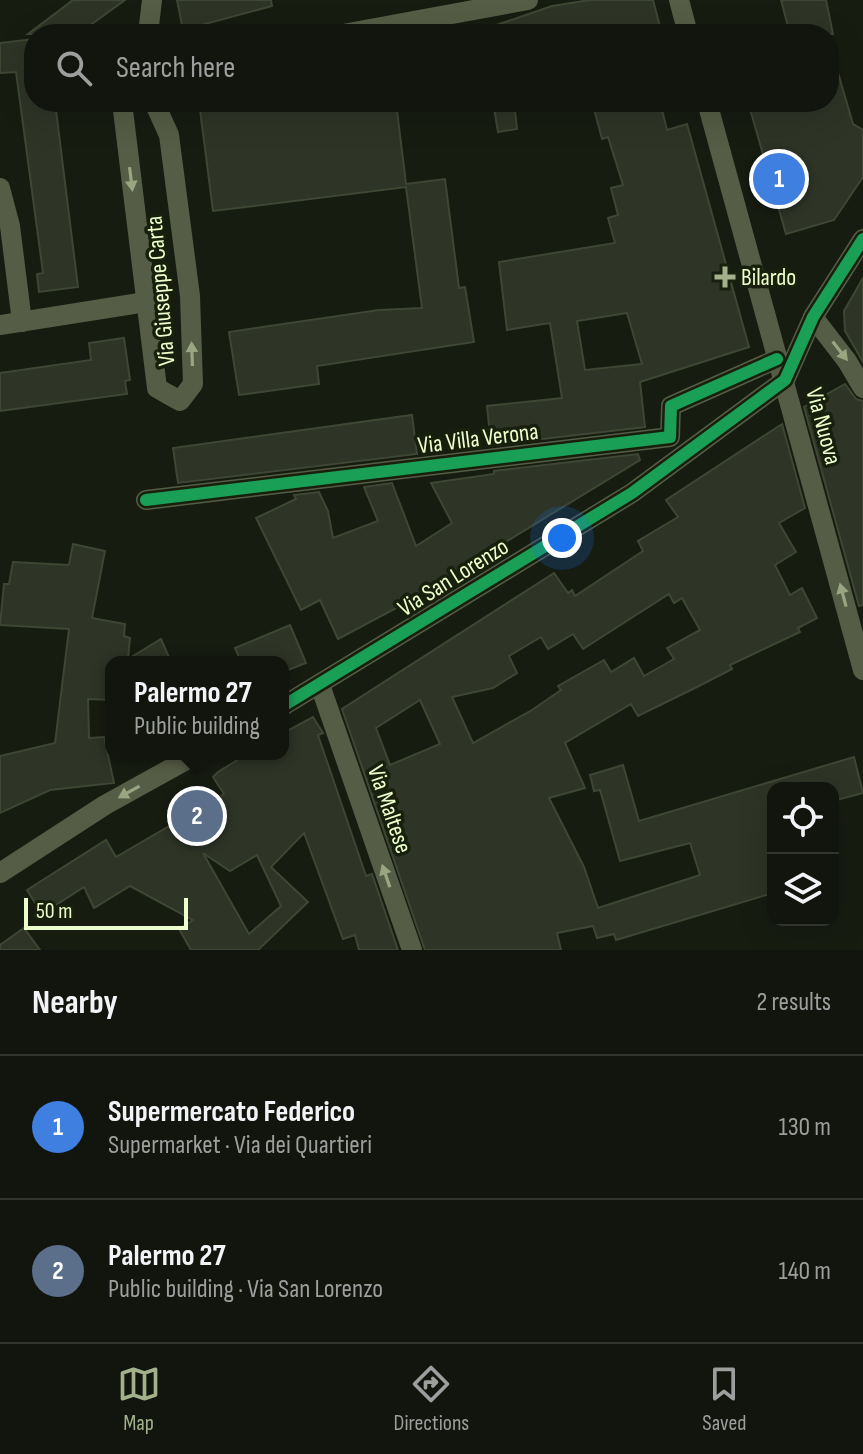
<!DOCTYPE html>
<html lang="en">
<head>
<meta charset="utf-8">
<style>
  body { margin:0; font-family:"Sofia Sans Condensed",sans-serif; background:#1e221b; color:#f1f3f6 }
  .controls { position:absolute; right:24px; bottom:24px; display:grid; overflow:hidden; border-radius:16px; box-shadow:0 8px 32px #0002 }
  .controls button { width:72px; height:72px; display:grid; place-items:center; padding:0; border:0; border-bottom:2px solid #30342e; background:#11150d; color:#f1f3f6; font:40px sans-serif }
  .scale { position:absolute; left:24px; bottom:20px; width:164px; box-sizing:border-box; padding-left:8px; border:4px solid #edffcc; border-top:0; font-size:22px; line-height:28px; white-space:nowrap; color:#edffcc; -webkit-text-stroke:6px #18200d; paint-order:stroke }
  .you { position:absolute; left:562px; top:538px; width:28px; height:28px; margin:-20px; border:6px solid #fff; border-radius:50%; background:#1a73e8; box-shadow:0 0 0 12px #1a73e833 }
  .badge { display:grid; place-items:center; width:52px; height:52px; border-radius:50%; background:#a2b08b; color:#fff; font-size:26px; font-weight:700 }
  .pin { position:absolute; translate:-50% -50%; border:4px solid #fff; box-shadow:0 2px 8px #0006 }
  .popup { position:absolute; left:105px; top:656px; width:184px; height:104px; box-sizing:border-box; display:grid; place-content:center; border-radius:16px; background:#11150d; filter:drop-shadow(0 2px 6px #0005); font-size:26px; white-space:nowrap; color:#9c9f9d }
  .popup b { font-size:30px; color:#f1f3f6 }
  .popup::after { content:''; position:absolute; left:50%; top:100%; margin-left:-16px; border:16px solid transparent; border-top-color:#11150d }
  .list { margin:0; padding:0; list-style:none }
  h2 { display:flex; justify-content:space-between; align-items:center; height:104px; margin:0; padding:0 32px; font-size:34px }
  h2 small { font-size:26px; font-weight:400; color:#9c9f9d }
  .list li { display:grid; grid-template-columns:52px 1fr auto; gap:24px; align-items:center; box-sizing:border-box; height:144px; padding:0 32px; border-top:2px solid #30342e }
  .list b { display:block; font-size:30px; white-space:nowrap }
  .list p { margin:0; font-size:26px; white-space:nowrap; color:#9c9f9d }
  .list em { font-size:26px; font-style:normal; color:#9c9f9d }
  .icon { flex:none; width:44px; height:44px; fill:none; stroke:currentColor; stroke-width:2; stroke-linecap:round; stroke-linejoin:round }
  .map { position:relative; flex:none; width:863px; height:950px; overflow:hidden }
  .search { position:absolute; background:#11150d; box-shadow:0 8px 32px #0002; left:24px; right:24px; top:24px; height:88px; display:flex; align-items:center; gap:20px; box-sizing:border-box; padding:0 28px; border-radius:32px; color:#9c9f9d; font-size:30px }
  .sheet { height:392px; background:#11150d }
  nav { display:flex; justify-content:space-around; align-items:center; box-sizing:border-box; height:112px; border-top:2px solid #30342e; background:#11150d; font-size:22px; color:#9c9f9d }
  nav a { display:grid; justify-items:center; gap:4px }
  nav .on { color:#a2b08b }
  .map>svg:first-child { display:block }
</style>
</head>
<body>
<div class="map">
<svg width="863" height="950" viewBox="0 0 863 950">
  <rect width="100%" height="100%" fill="#171c11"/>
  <g fill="#2e3426" stroke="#3e4733" stroke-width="2" fill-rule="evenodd">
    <path d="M73,0H125L78,34H28Z"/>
    <path d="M177,0H271L272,6L183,30Z"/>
    <path d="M590,0H653L662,34H483L482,30L552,6Z"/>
    <path d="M781,0H826L833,34H790Z"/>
    <path d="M34,39V102H55L78,287L39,292L37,274L43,273L16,72L0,73V43Z"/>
    <path d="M834,59L853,124L863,130V177L834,220L786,234L748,102H829V60Z"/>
    <path d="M199,102H396L406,184L445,179L459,288L465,287L474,342L317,366L319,384L239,395L229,332L379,310L422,308L406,187L213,211Z"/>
    <path d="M493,102H514L517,129L498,132Z"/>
    <path d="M621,102H660L667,130L687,124L749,347L640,382L645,427L491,445L487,406L562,398L550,323L507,330L499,262L615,243L608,218L618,215L611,188L623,185L608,137L602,139L594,109ZM627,313L642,364L585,370L577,321Z"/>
    <path d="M863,278V362L845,331L844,311Z"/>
    <path d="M124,338L130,380L125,381L127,394L0,411V373L91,360L89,343Z"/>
    <path d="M845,384L856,399L863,401V605L859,606L804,407Z"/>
    <path d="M412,415L417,454L178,483L173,448Z"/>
    <path d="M782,424L805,508L779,523L796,552L775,565L790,595L802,588L817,618L798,628L800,632L730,665L732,669L697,687L638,716L631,704L565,743L585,788L549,798L584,867L598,908L700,875L690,843L620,861L600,790L594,791L590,775L623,765L639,821L854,757L863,793L833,801V788H773V893L616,940L614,934L597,938L593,926L557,933L561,950H425L342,709L554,573L568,593L572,590L575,596L643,551L638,541L678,517L666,500ZM669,594L674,603L682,598L700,630L667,648L674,659L644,676L634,658L611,672L604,660L558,686L561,690L532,710L473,743L452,697L493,688L517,673L509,656L541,637L548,649L573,634L583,649ZM420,700L440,744L390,765L376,728Z"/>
    <path d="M638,454L640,460L404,604L338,639L320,600L301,610L256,518L296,499L294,495L319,492L328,511L333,538L378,521L364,487L392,483L416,546L452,523L431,483L494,474V471Z"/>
    <path d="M73,544L105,551L92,618L125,624L124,636L130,638L128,659L161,639L171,662H111V700L88,699L89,738L104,737L114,783L50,790L0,813V756L55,743L69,629L0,625L4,584H9L13,562L69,565Z"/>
    <path d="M290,625L306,663L283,672V662H241L235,648Z"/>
    <path d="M313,717L323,733L318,735L366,876L372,874L398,950H359L355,935L343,939L304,833L271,867L308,902L258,950H191L179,929L193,920L130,886L94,908L84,887L42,914L27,890L106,840L116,857L224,794L213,777L218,772L247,754H283V733ZM203,853L230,871L257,855L281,906L249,934Z"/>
    <path d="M24,928L40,950H0V945Z"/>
  </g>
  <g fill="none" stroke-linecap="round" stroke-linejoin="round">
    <g stroke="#565d46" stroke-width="20">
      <path d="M679,0L688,34"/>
      <path d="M148,34L152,0"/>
      <path d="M343,34L528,0"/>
      <path d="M122,102L157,388L180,401L193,384L190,296L169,135L154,102"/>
      <path d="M707,102L863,670"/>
      <path d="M0,188L10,226L22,322"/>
      <path d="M813,317L847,361L863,388"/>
      <path d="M0,325L146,302"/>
      <path d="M146,500L670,437L671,406L777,359"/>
      <path d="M320,685L412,950"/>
      <path d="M283,706L632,493L785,380L813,317L863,239"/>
      <path d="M0,873L105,805L197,754"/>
    </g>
    <g stroke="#18200d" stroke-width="17">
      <g id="cycleway">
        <path d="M146,500L670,437L671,406L777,359"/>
        <path d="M283,706L632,493L785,380L813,317L863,239"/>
      </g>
    </g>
    <use href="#cycleway" stroke="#1a9f57" stroke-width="12"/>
  </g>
  <defs><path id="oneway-solid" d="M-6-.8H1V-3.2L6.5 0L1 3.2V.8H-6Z" transform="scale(2)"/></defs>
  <g fill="#9aa682">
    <use href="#oneway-solid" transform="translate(131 179) rotate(83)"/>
    <use href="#oneway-solid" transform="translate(840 351) rotate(52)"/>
    <use href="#oneway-solid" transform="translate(192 354) rotate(-92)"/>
    <use href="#oneway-solid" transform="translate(843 595) rotate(-105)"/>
    <use href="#oneway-solid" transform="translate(129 792) rotate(151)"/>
    <use href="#oneway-solid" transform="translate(386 876) rotate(-109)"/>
  </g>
  <path fill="#a2b08b" stroke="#18200d" stroke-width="3" d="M721 265h8v8h8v8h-8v8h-8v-8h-8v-8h8z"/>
  <g text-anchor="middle" stroke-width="7" stroke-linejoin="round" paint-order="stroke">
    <g font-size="24" fill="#edffcc" stroke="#18200d" text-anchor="start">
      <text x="741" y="285">Bilardo</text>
    </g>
    <g font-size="24" fill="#edffcc" stroke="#18200d">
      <text transform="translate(160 291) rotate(-95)" y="8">Via Giuseppe Carta</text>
      <text transform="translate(824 426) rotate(75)" y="8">Via Nuova</text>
      <text transform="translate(478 438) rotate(-7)" y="8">Via Villa Verona</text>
      <text transform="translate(453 577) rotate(-32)" y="8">Via San Lorenzo</text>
      <text transform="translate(390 809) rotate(71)" y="8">Via Maltese</text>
    </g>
  </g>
</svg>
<div class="controls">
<button><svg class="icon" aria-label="locate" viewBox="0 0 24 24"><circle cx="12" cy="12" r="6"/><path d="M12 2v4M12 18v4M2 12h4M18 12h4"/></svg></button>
<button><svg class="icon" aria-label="layers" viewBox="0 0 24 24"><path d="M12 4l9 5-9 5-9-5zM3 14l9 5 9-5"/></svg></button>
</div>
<div class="scale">50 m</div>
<div class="you"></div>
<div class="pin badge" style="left:779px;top:179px;background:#3f7fe0">1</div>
<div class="pin badge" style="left:197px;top:816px;background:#5c6f8a">2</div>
<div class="popup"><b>Palermo 27</b>Public building</div>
<div class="search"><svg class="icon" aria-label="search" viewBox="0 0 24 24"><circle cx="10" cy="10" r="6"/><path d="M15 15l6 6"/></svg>Search here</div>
</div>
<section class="sheet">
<h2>Nearby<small>2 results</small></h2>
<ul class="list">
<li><span class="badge" style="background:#3f7fe0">1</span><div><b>Supermercato Federico</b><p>Supermarket · Via dei Quartieri</p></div><em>130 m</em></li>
<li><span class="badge" style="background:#5c6f8a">2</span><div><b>Palermo 27</b><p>Public building · Via San Lorenzo</p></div><em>140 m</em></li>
</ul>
</section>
<nav>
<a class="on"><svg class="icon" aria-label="map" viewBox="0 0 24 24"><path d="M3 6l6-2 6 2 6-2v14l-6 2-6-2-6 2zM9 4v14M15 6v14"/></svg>Map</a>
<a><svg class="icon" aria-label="directions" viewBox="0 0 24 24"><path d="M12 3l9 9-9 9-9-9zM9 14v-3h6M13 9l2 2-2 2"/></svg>Directions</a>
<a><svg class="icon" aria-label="saved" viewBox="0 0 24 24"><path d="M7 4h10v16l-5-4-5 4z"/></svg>Saved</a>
</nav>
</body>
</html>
